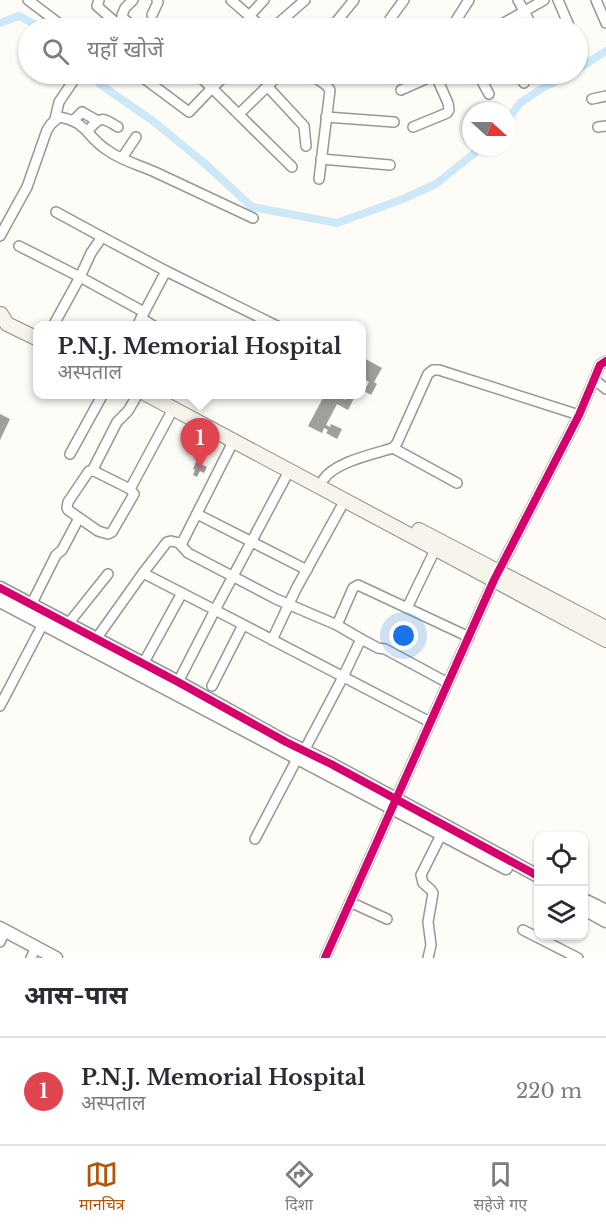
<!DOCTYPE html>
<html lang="hi">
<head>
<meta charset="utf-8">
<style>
  body { margin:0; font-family:"Libre Baskerville","Noto Sans Devanagari",serif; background:#f2f2f3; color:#2b2b33 }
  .controls { position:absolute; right:18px; bottom:18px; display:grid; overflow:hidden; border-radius:12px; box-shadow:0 2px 4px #0004 }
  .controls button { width:54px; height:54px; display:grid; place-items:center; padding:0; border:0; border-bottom:2px solid #e1e1e2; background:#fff; color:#2b2b33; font:30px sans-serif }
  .compass { position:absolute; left:462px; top:102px; width:54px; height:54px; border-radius:50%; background:#fff; box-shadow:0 2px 4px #0004; rotate:111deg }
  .you { position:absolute; left:404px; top:636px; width:21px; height:21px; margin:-15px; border:4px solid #fff; border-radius:50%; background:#1a73e8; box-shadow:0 0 0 9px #1a73e833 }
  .badge { display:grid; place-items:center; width:39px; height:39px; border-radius:50%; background:#b45309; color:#fff; font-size:20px; font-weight:700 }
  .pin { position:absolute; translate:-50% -50px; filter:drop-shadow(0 2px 3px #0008) }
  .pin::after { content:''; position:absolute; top:32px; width:21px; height:18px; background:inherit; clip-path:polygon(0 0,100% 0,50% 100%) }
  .popup { position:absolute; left:33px; top:321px; width:333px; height:78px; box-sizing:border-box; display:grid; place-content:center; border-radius:12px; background:#fff; filter:drop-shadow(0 2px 4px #0005); font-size:20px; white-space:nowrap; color:#7c7c81 }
  .popup b { font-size:22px; color:#2b2b33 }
  .popup::after { content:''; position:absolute; left:50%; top:100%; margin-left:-12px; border:12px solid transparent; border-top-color:#fff }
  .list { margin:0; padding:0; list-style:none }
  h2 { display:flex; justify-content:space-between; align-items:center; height:78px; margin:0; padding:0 24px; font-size:26px }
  h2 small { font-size:20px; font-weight:400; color:#7c7c81 }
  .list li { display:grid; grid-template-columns:39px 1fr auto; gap:18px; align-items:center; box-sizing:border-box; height:108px; padding:0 24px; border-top:2px solid #e1e1e2 }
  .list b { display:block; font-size:22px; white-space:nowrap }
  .list p { margin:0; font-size:20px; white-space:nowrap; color:#7c7c81 }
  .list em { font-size:20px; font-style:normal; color:#7c7c81 }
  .icon { flex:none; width:33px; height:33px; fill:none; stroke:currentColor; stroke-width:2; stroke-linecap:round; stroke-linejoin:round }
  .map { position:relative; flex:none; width:606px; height:958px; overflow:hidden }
  .search { position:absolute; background:#fff; box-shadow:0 2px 4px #0004; left:18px; right:18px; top:18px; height:66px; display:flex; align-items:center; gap:15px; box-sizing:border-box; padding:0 21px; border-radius:33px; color:#7c7c81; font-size:22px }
  .sheet { height:186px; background:#fff }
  nav { display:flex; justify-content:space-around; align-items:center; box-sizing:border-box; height:84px; border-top:2px solid #e1e1e2; background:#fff; font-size:16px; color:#7c7c81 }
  nav a { display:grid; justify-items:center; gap:3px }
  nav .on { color:#b45309 }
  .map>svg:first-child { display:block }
</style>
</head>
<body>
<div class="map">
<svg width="606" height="958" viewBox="0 0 606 958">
  <rect width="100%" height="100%" fill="#fdfcf7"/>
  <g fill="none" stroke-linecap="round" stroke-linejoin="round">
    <g stroke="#cde8f7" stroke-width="8">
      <path d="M0,23L19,16L42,28"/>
      <path d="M578,69L606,51"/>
      <path d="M89,74L101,85L153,121L203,162L252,207L337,223L403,199L436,184L482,147"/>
      <path d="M507,121L520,103L544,87L571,74"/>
    </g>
  </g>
  <g fill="#a19f9c">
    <path d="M362,357L382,368L374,382L377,384L371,395L364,391L369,382L364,379L362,383Z"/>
    <path d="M325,394H335L345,400L348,394H356L348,410L337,404L326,425L330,427L331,424L342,429L337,439L326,433L328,430L324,428L322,433L308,426Z"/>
    <path d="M0,414L10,419L0,440Z"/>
    <path d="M196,462L207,467L204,473L200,471L197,477L193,475L195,470L193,469Z"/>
  </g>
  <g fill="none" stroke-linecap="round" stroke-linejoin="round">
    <g stroke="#979795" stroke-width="12">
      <g id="minor">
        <path d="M28,0L65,28"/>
        <path d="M99,0L97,6L114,21L117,22L124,19"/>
        <path d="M133,0L125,8L122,15L124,19L135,28"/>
        <path d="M231,0L263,28"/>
        <path d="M518,0L533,28"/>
        <path d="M558,0L570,28"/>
        <path d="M596,0L606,23"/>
        <path d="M152,15L158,2L157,0"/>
        <path d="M249,16L264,0"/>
        <path d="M273,28L305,0"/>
        <path d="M329,28L337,21L354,0"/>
        <path d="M396,28L390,22V19L404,0"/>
        <path d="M451,28L469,0"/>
        <path d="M495,28L544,0"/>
        <path d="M578,45V46"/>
        <path d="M138,74L189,112L212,88L197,74"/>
        <path d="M227,74L212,88L292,167"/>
        <path d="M310,74L326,85L330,90L319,179"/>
        <path d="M478,74L489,94"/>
        <path d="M518,74L524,83"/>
        <path d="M267,86L304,126L306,146"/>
        <path d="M401,90L437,74"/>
        <path d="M592,99L606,96"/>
        <path d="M239,114L280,74"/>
        <path d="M326,117L394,122"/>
        <path d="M55,119L59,102L78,74"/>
        <path d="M74,120L82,112L96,120"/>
        <path d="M413,127L447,113L449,110L448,103L435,74"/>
        <path d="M598,127L606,126"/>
        <path d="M88,131C100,116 102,117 118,127"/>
        <path d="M122,158L136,137"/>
        <path d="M321,159L390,165"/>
        <path d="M0,236L27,187L47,130L51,124L59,117C86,121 87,137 107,150C122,161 140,165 157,173C189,188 221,203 253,218"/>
        <path d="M102,237L166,271"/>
        <path d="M19,246L80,277L91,253L102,237L56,212"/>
        <path d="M141,318L154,326"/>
        <path d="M53,326L80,277L144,312"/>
        <path d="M137,326L166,271L277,326"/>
        <path d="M595,380L606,389"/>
        <path d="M393,448L457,483"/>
        <path d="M70,454L103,394"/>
        <path d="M89,471H94L130,489L134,494L112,532L108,534L98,531L68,510L67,508L68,502Z"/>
        <path d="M92,471L117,422L128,411L138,394"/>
        <path d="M289,471L215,610L430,722"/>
        <path d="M323,480C334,462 374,454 393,448L397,443L428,374L433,370H439L579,415"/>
        <path d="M130,489L173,409"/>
        <path d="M197,514L307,570"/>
        <path d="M179,543L188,553L276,599L337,625L361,639"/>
        <path d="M143,573L167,542L171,541L179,543L183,541L233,442"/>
        <path d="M31,605L56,555L62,550L79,518"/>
        <path d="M407,608L435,550"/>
        <path d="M68,624L108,574"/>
        <path d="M337,625L353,588L358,585L469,637"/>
        <path d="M96,639L143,573L215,610L178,682"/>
        <path d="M272,640L296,589L345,500"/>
        <path d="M143,664L182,593"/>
        <path d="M212,686L243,625"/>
        <path d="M0,706L46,618"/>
        <path d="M304,751L343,677L361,639L378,648L385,649L448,683"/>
        <path d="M255,839L298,757"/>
        <path d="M350,902L387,919"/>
        <path d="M523,930L578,958"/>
        <path d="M0,942L5,931"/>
        <path d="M31,958L36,947"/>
        <path d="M325,958L494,580L579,415L600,365L606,361"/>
        <path d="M428,958L431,945L428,922L433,893L431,890L423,883L421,875L443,831"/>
      </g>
    </g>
    <g stroke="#979795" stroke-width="15">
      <g id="tertiary">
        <path d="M0,588L178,682L286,742L331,764L538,876"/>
        <path d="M0,601L506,868"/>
        <path d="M584,900L606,911"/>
        <path d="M584,909L606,921"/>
        <path d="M0,928L56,958"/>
      </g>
    </g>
    <g stroke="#8e8d8b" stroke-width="16">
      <g id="secondary">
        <path d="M1,314L7,324L38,339"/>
        <path d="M146,394L606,640"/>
        <path d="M419,530L606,628"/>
      </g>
    </g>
    <use href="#minor" stroke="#fffffe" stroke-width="9"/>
    <use href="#tertiary" stroke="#fffffe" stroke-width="12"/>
    <use href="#secondary" stroke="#f6f4eb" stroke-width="14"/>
    <g stroke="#fff" stroke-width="11">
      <g id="cycleway">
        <path d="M0,588L178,682L286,742L331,764L538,876"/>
        <path d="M325,958L494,580L579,415L600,365L606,361"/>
      </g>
    </g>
    <use href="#cycleway" stroke="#d6006c" stroke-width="8"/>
  </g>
</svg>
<div class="controls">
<button><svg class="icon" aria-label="locate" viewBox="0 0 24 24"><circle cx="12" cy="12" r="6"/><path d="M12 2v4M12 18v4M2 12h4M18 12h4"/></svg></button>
<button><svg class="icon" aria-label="layers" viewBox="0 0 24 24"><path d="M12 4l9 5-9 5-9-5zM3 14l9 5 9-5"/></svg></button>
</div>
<svg class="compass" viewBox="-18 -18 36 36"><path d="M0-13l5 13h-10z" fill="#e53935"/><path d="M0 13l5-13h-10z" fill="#7c7c81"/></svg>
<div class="you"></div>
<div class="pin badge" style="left:200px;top:468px;background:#e0444e">1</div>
<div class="popup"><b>P.N.J. Memorial Hospital</b>अस्पताल</div>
<div class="search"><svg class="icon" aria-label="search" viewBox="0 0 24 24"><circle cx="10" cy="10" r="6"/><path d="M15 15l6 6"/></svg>यहाँ खोजें</div>
</div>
<section class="sheet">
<h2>आस-पास<small></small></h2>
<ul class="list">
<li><span class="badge" style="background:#e0444e">1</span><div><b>P.N.J. Memorial Hospital</b><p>अस्पताल</p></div><em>220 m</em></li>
</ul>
</section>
<nav>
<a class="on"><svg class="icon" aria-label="map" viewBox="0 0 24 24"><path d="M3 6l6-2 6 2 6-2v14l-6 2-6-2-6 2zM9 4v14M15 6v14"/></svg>मानचित्र</a>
<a><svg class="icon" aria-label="directions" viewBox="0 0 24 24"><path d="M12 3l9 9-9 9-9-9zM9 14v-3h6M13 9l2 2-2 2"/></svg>दिशा</a>
<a><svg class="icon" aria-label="saved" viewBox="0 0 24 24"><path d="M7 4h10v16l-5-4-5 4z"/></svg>सहेजे गए</a>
</nav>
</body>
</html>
